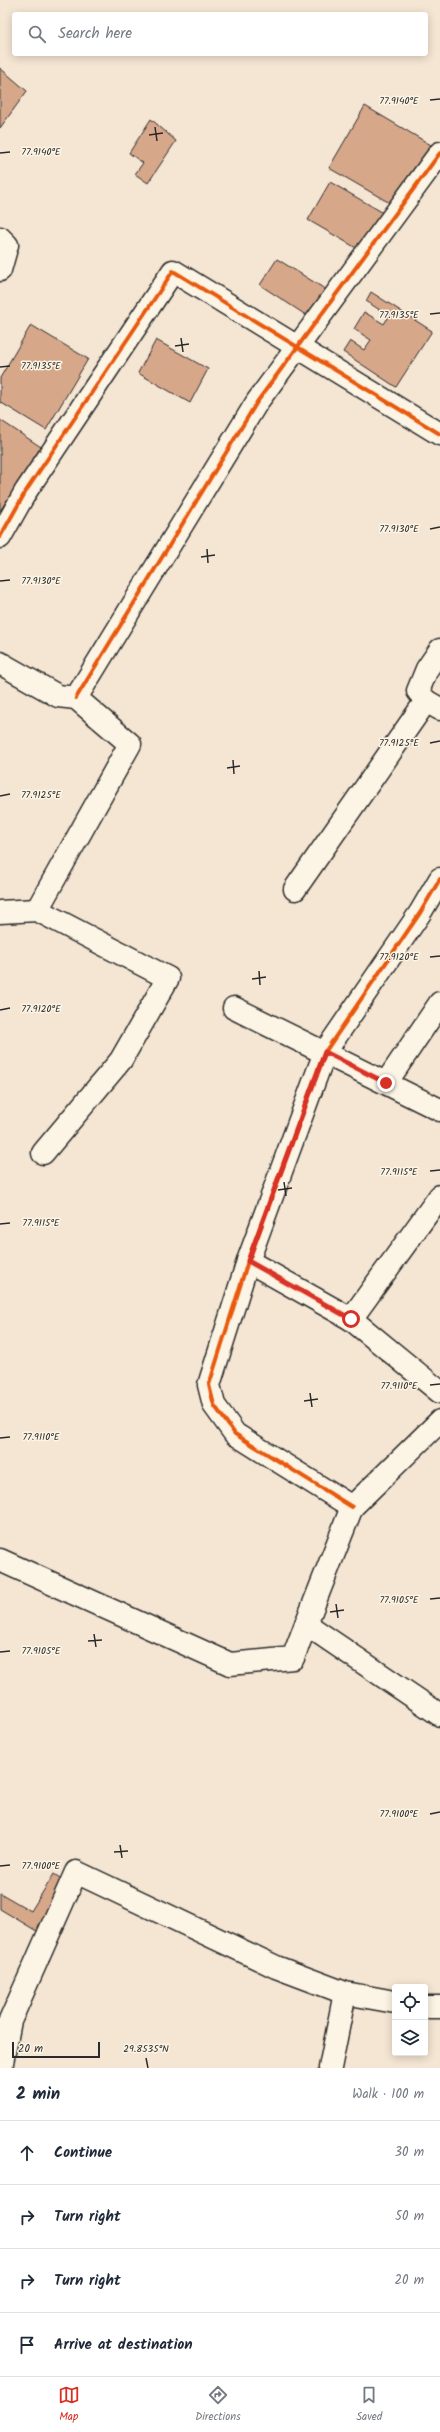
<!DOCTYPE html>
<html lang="en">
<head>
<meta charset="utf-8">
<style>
  body { margin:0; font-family:Kalam,sans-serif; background:#f6f6f7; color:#1f2937 }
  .controls { position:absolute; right:12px; bottom:12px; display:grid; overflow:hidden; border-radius:4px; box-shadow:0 2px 10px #0003 }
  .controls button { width:36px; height:36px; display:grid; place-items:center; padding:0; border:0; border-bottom:1px solid #e0e1e3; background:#fff; color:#1f2937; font:20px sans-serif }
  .scale { position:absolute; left:12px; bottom:10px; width:88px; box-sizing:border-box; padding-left:4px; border:2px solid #2b2b2b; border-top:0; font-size:11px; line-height:14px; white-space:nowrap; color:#2b2b2b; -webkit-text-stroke:3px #fcf5e5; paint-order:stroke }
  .stop { position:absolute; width:12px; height:12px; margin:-9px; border:3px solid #d93025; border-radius:50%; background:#fff }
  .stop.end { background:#d93025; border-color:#fff; box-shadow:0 1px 4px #0008 }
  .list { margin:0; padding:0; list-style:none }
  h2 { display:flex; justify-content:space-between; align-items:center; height:52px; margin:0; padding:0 16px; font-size:17px }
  h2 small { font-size:13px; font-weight:400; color:#747a83 }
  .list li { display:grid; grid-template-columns:26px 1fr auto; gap:12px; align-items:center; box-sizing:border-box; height:64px; padding:0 16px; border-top:1px solid #e0e1e3 }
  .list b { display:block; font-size:15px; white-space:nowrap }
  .list em { font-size:13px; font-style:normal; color:#747a83 }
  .icon { flex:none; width:22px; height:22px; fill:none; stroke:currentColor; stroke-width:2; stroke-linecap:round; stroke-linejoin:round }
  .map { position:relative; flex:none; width:440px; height:2068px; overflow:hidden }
  .search { position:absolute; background:#fff; box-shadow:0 2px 10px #0003; left:12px; right:12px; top:12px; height:44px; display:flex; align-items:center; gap:10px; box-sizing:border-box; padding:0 14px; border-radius:4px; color:#747a83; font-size:15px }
  .sheet { height:308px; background:#fff }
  nav { display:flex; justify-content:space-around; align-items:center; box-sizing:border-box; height:56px; border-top:1px solid #e0e1e3; background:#fff; font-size:11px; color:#747a83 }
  nav a { display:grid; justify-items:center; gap:2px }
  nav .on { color:#d93025 }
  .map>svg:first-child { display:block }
</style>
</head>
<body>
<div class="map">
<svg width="440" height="2068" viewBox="0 0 440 2068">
  <rect width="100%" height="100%" fill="#f5e5d3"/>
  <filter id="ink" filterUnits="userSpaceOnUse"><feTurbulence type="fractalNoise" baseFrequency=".025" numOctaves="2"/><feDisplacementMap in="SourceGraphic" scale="8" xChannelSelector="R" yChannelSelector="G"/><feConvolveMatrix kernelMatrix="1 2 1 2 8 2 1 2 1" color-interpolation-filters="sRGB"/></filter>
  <g filter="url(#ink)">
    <g fill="#d7a78a" stroke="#2b2b2b">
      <path d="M0,68L27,91L0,128Z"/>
      <path d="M365,106L431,145L395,206L329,168Z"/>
      <path d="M151,119L176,141L148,183L135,174L143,163L129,153Z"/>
      <path d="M330,182L387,215L365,253L308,220Z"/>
      <path d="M277,259L333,294L315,321L260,285Z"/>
      <path d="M371,292L432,331L396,387L343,352L350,341L364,350L371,340L354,329L364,312L384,324L389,316L366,301Z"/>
      <path d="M31,325L88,359L46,430L0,402V378Z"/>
      <path d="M156,340L208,369L190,403L138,373Z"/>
      <path d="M0,420L41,447L0,511Z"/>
      <path d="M54,1874L69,1884L40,1933L0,1909V1893L31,1911Z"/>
    </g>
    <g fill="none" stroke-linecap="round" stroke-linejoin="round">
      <g stroke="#2b2b2b" stroke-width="25">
        <g id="street">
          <path d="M0,238L7,245L0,270"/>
          <path d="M0,537L26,491L173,271L440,434"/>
          <path d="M440,650L427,669L418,691L426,701L440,709"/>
          <path d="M0,663L58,696L76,698L130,744L37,910"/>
          <path d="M76,698L257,402L440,153"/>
          <path d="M295,889L426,701"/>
          <path d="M0,912L37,910L168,978L121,1060L43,1153"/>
          <path d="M234,1008L440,1110"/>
          <path d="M386,1083L440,1003"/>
          <path d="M248,1261L351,1319L440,1392"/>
          <path d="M351,1319L440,1196"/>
          <path d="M352,1507L235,1434L214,1405L209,1385L248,1261L325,1052L420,913L440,879"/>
          <path d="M0,1560L230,1664L293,1658L306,1624L440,1715"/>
          <path d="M306,1624L352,1507L440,1421"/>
          <path d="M425,2007H440"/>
          <path d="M1,2068L10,2021L76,1872L276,1967L345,1993L395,2002"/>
          <path d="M330,2068L345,1993"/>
        </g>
      </g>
      <use href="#street" stroke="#fcf5e5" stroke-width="22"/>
      <g stroke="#fcf5e5" stroke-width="6">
        <g id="cycleway">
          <path d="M0,537L26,491L173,271L440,434"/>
          <path d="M76,698L257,402L440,153"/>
          <path d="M352,1507L235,1434L214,1405L209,1385L248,1261L325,1052L420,913L440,879"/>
        </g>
      </g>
      <use href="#cycleway" stroke="#e8590c" stroke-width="4"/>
    </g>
  </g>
  <g fill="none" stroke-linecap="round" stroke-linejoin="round" filter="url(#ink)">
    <path stroke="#d93025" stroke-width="5" d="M351,1319L248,1261L325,1052L386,1083"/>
  </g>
  <path fill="none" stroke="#2b2b2b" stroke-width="1.5" d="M430,100L440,99M155,127L157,141M149,135L163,133M0,153L10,152M430,314L440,313M181,338L183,352M175,346L189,344M0,367L10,366M430,529L440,527M207,549L208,563M201,557L215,555M0,581L10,580M430,743L440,741M233,760L234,774M227,768L240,766M0,796L10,794M430,957L440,956M259,971L260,985M252,979L266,977M0,1010L10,1008M430,1171L440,1170M284,1182L286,1196M278,1190L292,1188M0,1224L10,1223M430,1385L440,1384M310,1393L312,1407M304,1401L318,1399M0,1438L10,1437M430,1599L440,1598M336,1604L338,1618M330,1612L344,1610M94,1634L96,1647M88,1641L102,1640M0,1652L10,1651M430,1814L440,1812M120,1845L122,1858M114,1852L128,1851M0,1866L10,1865M146,2058L148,2068"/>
  <g font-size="10" text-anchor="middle" fill="#2b2b2b" stroke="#fcf5e5" stroke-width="3" stroke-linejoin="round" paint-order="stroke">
    <text x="399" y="104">77.9140°E</text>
    <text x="41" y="155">77.9140°E</text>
    <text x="399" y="318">77.9135°E</text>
    <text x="41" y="369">77.9135°E</text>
    <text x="399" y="532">77.9130°E</text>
    <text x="41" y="584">77.9130°E</text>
    <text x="399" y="746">77.9125°E</text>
    <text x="41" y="798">77.9125°E</text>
    <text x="399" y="960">77.9120°E</text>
    <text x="41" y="1012">77.9120°E</text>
    <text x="399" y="1175">77.9115°E</text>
    <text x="41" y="1226">77.9115°E</text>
    <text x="399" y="1389">77.9110°E</text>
    <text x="41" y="1440">77.9110°E</text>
    <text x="399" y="1603">77.9105°E</text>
    <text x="41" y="1654">77.9105°E</text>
    <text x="399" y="1817">77.9100°E</text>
    <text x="41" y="1869">77.9100°E</text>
    <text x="146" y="2052">29.8535°N</text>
  </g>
</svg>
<div class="controls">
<button><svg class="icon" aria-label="locate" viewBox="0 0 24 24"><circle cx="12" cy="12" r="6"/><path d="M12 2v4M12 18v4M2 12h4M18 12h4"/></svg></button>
<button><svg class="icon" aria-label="layers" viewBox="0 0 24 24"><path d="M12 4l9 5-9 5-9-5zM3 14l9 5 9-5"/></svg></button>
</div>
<div class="scale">20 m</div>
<div class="stop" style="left:351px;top:1319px"></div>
<div class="stop end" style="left:386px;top:1083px"></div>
<div class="search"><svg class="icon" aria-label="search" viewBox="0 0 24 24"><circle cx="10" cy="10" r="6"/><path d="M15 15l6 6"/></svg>Search here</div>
</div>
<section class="sheet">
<h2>2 min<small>Walk · 100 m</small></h2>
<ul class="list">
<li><svg class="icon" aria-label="ahead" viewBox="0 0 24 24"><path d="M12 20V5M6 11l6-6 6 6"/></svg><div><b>Continue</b></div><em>30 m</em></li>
<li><svg class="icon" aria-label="right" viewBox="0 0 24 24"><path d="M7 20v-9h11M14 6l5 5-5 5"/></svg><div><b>Turn right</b></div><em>50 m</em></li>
<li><svg class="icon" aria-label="right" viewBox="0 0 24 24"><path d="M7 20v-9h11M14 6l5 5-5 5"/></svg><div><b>Turn right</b></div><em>20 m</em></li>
<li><svg class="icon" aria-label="arrive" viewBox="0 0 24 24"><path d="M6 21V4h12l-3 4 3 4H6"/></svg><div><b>Arrive at destination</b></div></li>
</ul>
</section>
<nav>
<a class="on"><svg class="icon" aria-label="map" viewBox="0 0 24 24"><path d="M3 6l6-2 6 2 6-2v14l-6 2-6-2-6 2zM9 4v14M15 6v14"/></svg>Map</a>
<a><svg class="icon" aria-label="directions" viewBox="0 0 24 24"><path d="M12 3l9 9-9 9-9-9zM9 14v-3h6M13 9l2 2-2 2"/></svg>Directions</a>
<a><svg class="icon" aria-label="saved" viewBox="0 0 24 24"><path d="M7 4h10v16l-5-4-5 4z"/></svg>Saved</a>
</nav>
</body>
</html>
